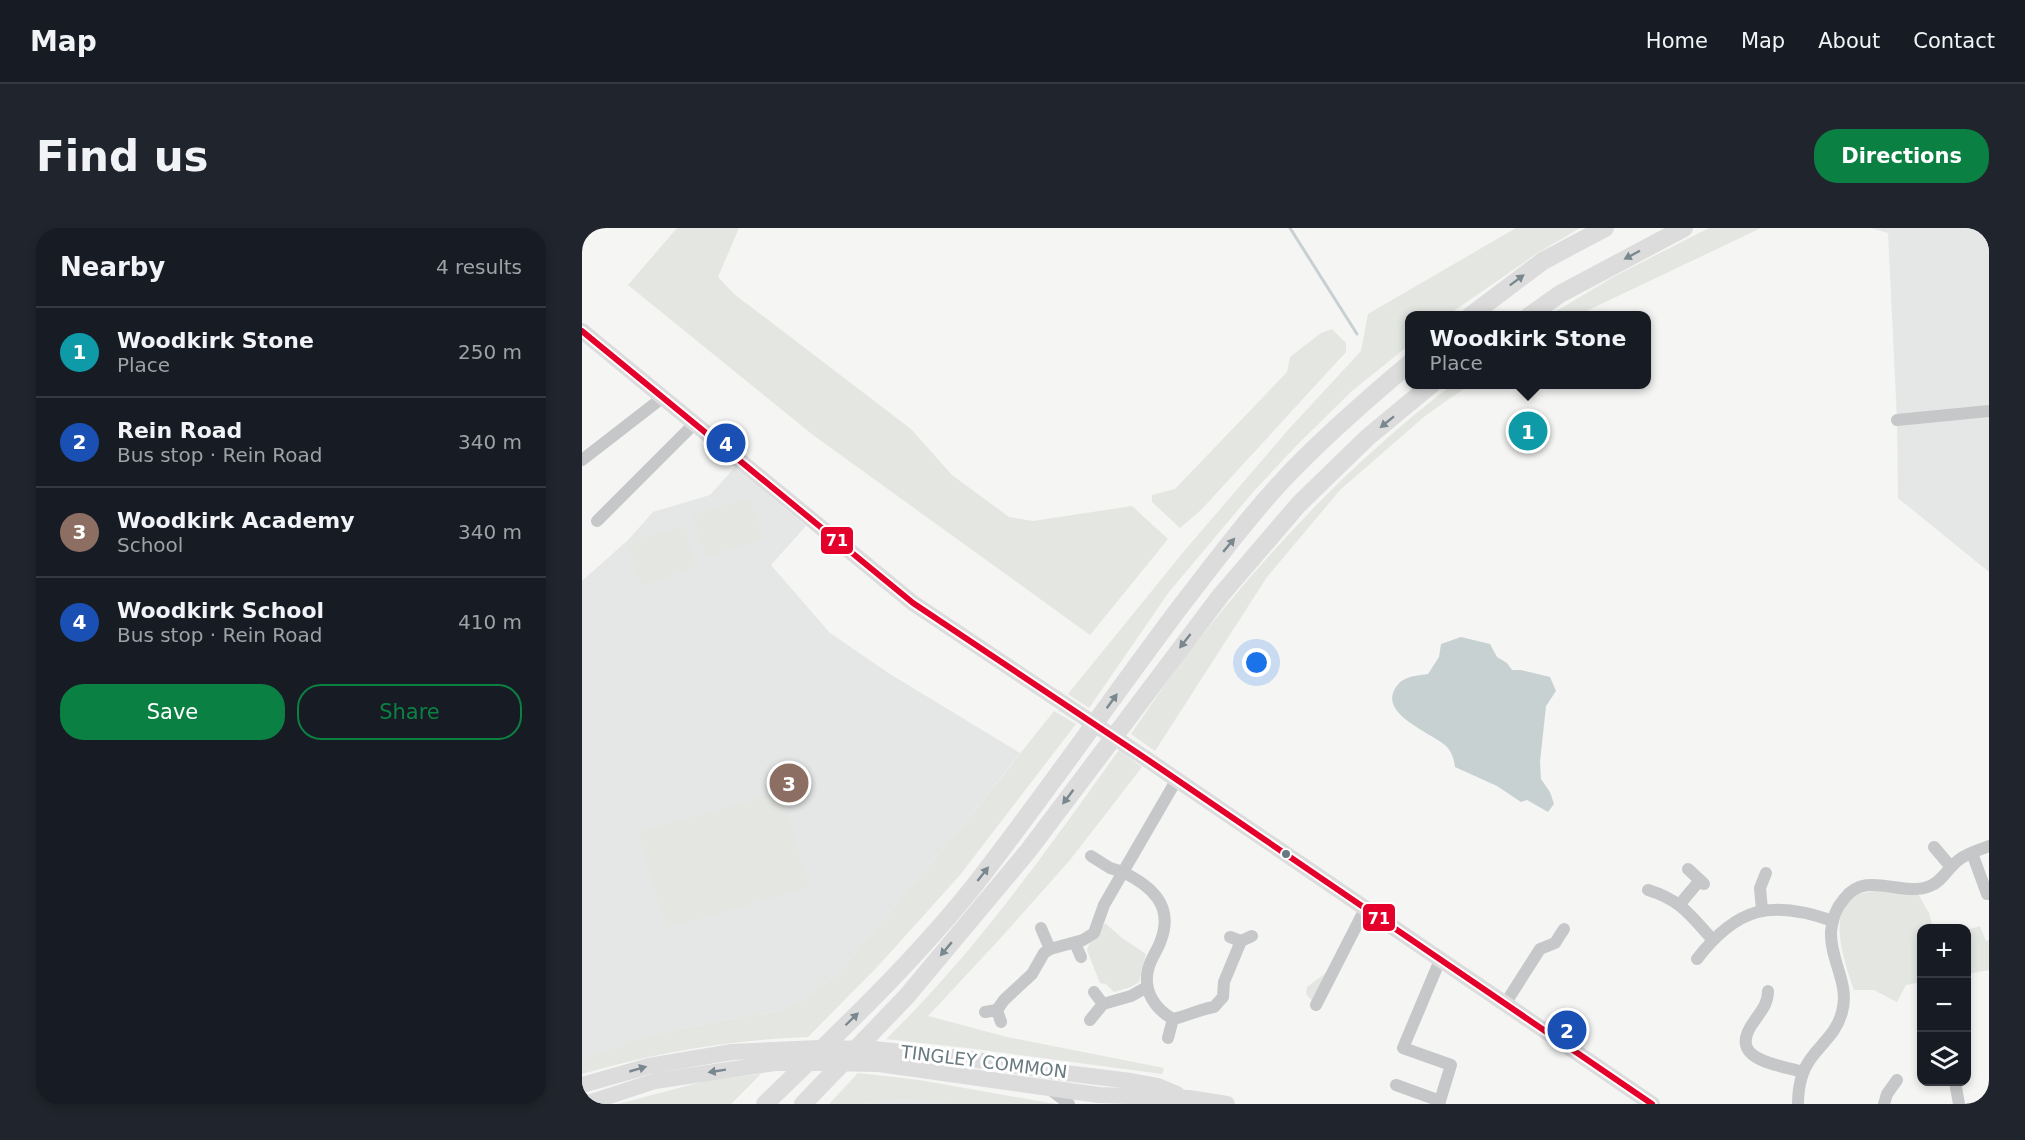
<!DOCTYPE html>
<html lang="en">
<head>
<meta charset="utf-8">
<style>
  body { margin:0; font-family:"DejaVu Sans",sans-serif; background:#20242c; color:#f1f3f6 }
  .controls { position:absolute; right:18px; bottom:18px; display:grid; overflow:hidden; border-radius:12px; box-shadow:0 3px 9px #0003 }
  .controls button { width:54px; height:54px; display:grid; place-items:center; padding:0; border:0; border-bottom:2px solid #363941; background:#171b24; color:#f1f3f6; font:30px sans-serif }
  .you { position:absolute; left:675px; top:435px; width:21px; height:21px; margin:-15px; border:4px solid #fff; border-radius:50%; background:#1a73e8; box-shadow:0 0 0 9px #1a73e833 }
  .badge { display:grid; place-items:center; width:39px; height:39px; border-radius:50%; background:#0b8043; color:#fff; font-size:20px; font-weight:700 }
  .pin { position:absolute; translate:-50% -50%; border:3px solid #fff; box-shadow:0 2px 6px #0006 }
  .popup { position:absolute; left:823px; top:83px; width:246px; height:78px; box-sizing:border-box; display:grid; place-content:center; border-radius:12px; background:#171b24; filter:drop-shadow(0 2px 4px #0005); font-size:20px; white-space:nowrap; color:#9ea1a6 }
  .popup b { font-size:22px; color:#f1f3f6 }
  .popup::after { content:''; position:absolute; left:50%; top:100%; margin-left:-12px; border:12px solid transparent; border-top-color:#171b24 }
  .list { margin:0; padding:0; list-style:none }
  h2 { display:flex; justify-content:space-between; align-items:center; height:78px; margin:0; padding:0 24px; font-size:26px }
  h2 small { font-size:20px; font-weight:400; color:#9ea1a6 }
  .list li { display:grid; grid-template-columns:39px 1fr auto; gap:18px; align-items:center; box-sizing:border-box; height:90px; padding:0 24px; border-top:2px solid #363941 }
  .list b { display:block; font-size:22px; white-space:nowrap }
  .list p { margin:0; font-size:20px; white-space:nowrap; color:#9ea1a6 }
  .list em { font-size:20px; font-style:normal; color:#9ea1a6 }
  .actions { display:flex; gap:12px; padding:18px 24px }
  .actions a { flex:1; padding:14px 0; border:2px solid #0b8043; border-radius:24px; text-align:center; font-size:21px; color:#0b8043 }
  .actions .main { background:#0b8043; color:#fff }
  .icon { flex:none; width:33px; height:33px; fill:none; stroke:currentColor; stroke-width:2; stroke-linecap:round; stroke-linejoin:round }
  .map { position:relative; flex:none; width:1407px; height:876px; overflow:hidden; border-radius:24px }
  header { display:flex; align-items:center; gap:36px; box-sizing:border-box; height:84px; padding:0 30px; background:#171b24; border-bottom:2px solid #363941 }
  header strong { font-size:28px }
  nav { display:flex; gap:33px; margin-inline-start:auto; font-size:21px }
  .intro { display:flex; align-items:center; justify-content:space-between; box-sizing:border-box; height:144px; padding:0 36px }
  h1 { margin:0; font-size:42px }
  .button { padding:15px 27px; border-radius:24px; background:#0b8043; color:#fff; font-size:21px; font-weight:700 }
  main { display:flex; gap:36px; padding:0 36px }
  aside { flex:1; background:#171b24; border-radius:24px; box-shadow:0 3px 9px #0003 }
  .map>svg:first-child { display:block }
</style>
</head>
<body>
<header>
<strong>Map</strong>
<nav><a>Home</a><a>Map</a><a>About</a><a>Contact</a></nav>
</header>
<div class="intro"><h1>Find us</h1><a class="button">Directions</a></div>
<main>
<aside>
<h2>Nearby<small>4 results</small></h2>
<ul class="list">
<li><span class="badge" style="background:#0f9aa8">1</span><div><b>Woodkirk Stone</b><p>Place</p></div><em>250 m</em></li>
<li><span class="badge" style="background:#1a4fb4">2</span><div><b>Rein Road</b><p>Bus stop · Rein Road</p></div><em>340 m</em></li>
<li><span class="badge" style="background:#8d6e63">3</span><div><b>Woodkirk Academy</b><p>School</p></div><em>340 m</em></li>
<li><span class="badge" style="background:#1a4fb4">4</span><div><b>Woodkirk School</b><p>Bus stop · Rein Road</p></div><em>410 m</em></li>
</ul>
<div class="actions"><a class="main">Save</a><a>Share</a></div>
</aside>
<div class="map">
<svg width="1407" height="876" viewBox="0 0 1407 876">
  <rect width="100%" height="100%" fill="#f5f5f4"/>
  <g fill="#e5e6e6">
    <path d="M1288,0H1407V344L1316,270L1315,192L1306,5Z"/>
    <path d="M153,239L224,298L189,337L248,405L308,446L438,525L391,585L258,743L223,771L192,784L136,793L51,812L0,832V353L47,311L71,284L128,267Z"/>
    <path d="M319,871L365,875L372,876H283Z"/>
  </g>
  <g fill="#e4e6e1">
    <path d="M95,0H157L136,49L152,66L329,201L370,247L427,289L451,293L550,278L586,311L508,407L231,207L46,57Z"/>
    <path d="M934,0H998L954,26L866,87L828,88L827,117L770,163L715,217L671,264L587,364L507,480L486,466L603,322L706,202L779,123L786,86Z"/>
    <path d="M1127,0H1179L996,87H968L1033,48Z"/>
    <path d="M750,101L764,115V124L619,282L598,300L570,274V267L593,261L705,144L708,129L739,105Z"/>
    <path d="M870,157H887L843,188L758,262L685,349L573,523L549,506C568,479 586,451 607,424C684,325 770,233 870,157Z"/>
    <path d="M168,270L181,311L124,329L111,287Z"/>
    <path d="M102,298L114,340L58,357L46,315Z"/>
    <path d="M472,483L494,496L378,647L297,737L226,809C148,812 75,824 0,846V832L51,812L136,793L192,784L223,771L258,743L391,585Z"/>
    <path d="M537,522L560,539L488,632L415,714L346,788L425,809L582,840L580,846L385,820L304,811C392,726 466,621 537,522Z"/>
    <path d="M199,564L227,659L84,700L56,605Z"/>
    <path d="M1298,662L1336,666L1347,685L1351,700H1340L1339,754L1324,757L1315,774L1292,762H1272C1265,740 1244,686 1271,669C1279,664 1289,664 1298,662Z"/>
    <path d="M523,695L540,710L564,726L557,754L549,759L532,764L524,756L518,755L505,722C506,715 518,704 523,695Z"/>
    <path d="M1398,698L1404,713L1407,712V742L1385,746V702Z"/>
    <path d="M756,736L734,777L724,766L725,759Z"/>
    <path d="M276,845L337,852L473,876H372L319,871L283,876H247Z"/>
    <path d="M179,846L149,876H36L123,853Z"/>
  </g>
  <path fill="#c7d1d2" d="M879,409L908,416L915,429L925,435L930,442H939L968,449L974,463L964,478L958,534L959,551L968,564L972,576L966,584L945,572L939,574L915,558L873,539C872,531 870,524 864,518C851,506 803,489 811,465C813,459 817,454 823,451C829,448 839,447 846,446L857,429L859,416Z"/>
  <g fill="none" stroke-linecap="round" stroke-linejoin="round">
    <path stroke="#c7d1d2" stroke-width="3" d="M708,0L775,106"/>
    <g stroke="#c5c7c8" stroke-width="12">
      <path d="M1315,192L1407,183"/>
      <path d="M0,232L80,170"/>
      <path d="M15,293L113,195"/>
      <path d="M595,551L541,644C569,658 592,677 579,712C576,722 568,731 566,742C561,763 573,781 591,791C605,788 618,781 632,779L641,769L642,754L659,713"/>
      <path d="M1352,619L1369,639"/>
      <path d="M1390,625L1405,666H1407"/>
      <path d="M1106,641L1122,656"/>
      <path d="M1066,662C1099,672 1108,687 1130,711"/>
      <path d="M1098,676L1118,652"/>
      <path d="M1180,682L1178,660L1184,645"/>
      <path d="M459,700L468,721"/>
      <path d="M648,709L659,713L670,708"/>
      <path d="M493,715L499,729"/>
      <path d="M1115,731C1155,679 1189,671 1251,693"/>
      <path d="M1186,763C1186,775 1180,782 1173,792C1143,832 1193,836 1221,844"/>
      <path d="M521,776L549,768L565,759"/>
      <path d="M923,776L958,721L973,715L982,701"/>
      <path d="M734,777L783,681"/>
      <path d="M415,782L422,772L450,746L462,725L468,721L501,712L512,705L522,677L541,644L528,640L509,628"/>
      <path d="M403,784L415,782L419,794"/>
      <path d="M508,792L521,776L512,764"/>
      <path d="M586,810L591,791"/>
      <path d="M1373,854L1377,876"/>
      <path d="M814,857L858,873"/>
      <path d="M469,862L487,876"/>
      <path d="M857,876L869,837L821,820L858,732"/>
      <path d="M1216,876C1216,859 1219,843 1230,829C1241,814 1255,804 1260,784C1268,755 1248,733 1249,704C1250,692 1254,680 1262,671C1284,641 1320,670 1348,658C1361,653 1366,639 1378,631C1386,625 1397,622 1407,618"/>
      <path d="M1302,876L1305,866L1315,852"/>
    </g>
    <g stroke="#dcdcdd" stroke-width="16">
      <path d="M0,103L331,375L566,532L1070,876"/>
      <path d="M0,857L67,838L150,824L237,820L291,821L388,831L467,843L549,853L576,858L595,866"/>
      <path d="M3,876L73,853L193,835H241L297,836L517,867L607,870L645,876"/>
    </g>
    <g stroke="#dcdcdd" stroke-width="18">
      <path d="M888,88L961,33L1023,0"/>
      <path d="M947,88L978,66L1102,0"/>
      <path d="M183,876C255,806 329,737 392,658C462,568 527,474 595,383C629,339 663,293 701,252C740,210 784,172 828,135"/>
      <path d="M221,876L324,769L446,623L639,367L717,276L786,209L850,156"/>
    </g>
    <g stroke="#fff" stroke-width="10">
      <path id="bus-1" d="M0,103L331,375L566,532L1070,876"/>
    </g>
    <use href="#bus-1" stroke="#e4002b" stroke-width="6"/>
  </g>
  <defs><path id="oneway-solid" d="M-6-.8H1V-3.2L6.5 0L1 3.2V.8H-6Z" transform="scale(1.5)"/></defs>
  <g fill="#79888e">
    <use href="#oneway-solid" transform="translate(1050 27) rotate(152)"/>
    <use href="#oneway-solid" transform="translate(935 52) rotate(-37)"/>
    <use href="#oneway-solid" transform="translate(805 194) rotate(141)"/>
    <use href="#oneway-solid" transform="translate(647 317) rotate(-50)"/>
    <use href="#oneway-solid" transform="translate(603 413) rotate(128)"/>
    <use href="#oneway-solid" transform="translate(530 473) rotate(-54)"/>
    <use href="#oneway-solid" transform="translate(486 569) rotate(127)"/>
    <use href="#oneway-solid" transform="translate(401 646) rotate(-52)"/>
    <use href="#oneway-solid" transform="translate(364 721) rotate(130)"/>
    <use href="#oneway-solid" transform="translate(270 791) rotate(-44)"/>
    <use href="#oneway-solid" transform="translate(56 841) rotate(-16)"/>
    <use href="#oneway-solid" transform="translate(135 843) rotate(171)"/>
  </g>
  <circle fill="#687980" stroke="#fff" stroke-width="2" cx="704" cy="626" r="5"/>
  <g text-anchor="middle" stroke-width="6" stroke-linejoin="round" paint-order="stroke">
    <g font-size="18" fill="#687980" stroke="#fff">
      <text transform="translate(402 834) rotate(7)" y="6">TINGLEY COMMON</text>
    </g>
  </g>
  <g stroke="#fff" stroke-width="2">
    <rect x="238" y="298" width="34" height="29" rx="6" fill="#e4002b"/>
    <rect x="780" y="675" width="34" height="29" rx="6" fill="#e4002b"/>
  </g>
  <g font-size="16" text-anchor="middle" font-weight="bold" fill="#fff">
    <text x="255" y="318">71</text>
    <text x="797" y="696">71</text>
  </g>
</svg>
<div class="controls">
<button>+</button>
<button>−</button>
<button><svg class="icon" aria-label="layers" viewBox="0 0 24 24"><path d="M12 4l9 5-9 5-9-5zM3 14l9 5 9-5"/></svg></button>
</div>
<div class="you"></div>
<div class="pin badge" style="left:946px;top:203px;background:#0f9aa8">1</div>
<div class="popup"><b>Woodkirk Stone</b>Place</div>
<div class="pin badge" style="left:985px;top:802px;background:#1a4fb4">2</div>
<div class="pin badge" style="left:207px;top:555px;background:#8d6e63">3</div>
<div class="pin badge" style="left:144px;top:215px;background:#1a4fb4">4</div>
</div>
</main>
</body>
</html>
